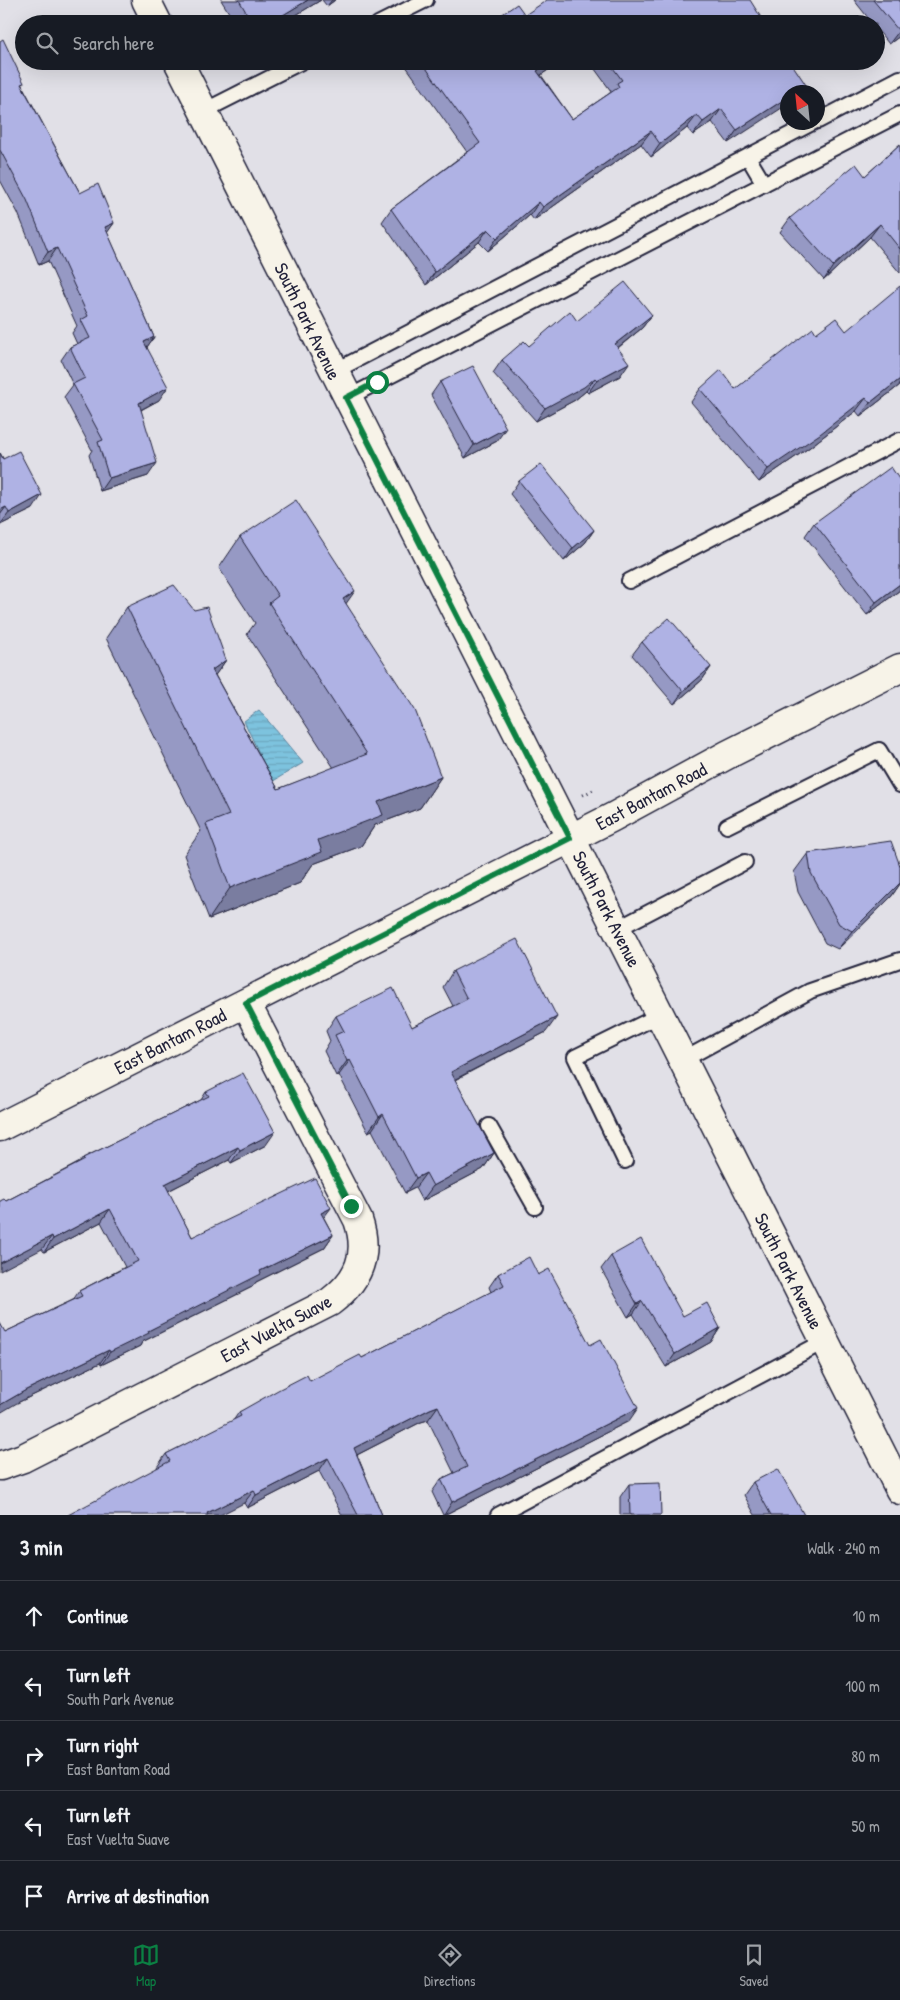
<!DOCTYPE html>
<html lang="en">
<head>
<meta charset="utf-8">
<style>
  body { margin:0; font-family:"Patrick Hand",sans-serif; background:#242831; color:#f1f3f6 }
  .compass { position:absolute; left:780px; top:85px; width:45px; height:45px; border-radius:50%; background:#171b24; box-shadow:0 5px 20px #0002; rotate:333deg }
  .stop { position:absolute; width:15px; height:15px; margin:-11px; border:4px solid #0b8043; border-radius:50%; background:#fff }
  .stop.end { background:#0b8043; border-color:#fff; box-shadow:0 1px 5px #0008 }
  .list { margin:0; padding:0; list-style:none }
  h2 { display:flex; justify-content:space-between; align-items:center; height:65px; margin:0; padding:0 20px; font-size:21px }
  h2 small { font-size:16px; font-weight:400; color:#9ea1a6 }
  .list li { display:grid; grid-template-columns:32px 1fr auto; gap:15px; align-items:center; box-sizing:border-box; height:70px; padding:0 20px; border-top:1px solid #363941 }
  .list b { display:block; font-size:19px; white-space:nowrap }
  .list p { margin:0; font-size:16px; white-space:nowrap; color:#9ea1a6 }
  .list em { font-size:16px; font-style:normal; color:#9ea1a6 }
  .icon { flex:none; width:28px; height:28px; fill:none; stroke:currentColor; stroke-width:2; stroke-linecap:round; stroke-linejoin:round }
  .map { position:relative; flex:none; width:900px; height:1515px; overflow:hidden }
  .search { position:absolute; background:#171b24; box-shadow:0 5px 20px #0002; left:15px; right:15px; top:15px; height:55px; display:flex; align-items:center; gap:12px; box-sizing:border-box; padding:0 18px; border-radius:28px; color:#9ea1a6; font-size:19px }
  .sheet { height:415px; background:#171b24 }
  nav { display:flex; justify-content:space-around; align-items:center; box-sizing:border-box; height:70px; border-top:1px solid #363941; background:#171b24; font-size:14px; color:#9ea1a6 }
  nav a { display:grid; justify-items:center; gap:2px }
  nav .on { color:#0b8043 }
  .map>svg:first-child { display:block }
</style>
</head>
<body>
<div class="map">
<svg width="900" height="1515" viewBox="0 0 900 1515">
  <defs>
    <pattern id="water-rules" width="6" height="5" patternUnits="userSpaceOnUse" patternTransform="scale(1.25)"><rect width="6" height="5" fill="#7dc3de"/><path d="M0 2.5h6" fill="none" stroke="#6ca7bf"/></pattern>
  </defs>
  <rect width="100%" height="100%" fill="#e1e0e7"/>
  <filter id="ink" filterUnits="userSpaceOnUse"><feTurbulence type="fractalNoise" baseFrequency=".02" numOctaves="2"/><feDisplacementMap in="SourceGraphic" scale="10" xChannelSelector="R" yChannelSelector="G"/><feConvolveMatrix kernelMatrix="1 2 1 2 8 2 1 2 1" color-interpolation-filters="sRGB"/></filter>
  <g filter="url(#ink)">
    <path fill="url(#water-rules)" stroke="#59839d" d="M259,710L303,763L270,783L256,768L259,753L244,721Z"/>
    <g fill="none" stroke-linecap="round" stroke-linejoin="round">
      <g stroke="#22223b" stroke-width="18">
        <g id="lane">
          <path d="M378,24L426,0"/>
          <path d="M204,111L303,61"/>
          <path d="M818,121L900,78"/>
          <path d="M748,157L764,184"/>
          <path d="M333,372L814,122"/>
          <path d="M347,398L900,114"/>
          <path d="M629,581L900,440"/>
          <path d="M727,826L879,750L900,785"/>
          <path d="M617,929L745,862"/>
          <path d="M683,1060L810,991L900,960"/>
          <path d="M489,1126L535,1207"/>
          <path d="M625,1161L575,1057L660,1015"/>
          <path d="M498,1515L825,1341"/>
        </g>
      </g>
      <g stroke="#22223b" stroke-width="31">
        <g id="street">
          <path d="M0,1127L613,817L727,755L900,668"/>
          <path d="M0,1466L23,1458L330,1302C359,1280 370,1255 358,1220L246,1003"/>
        </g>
      </g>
      <g stroke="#22223b" stroke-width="31">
        <g id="secondary">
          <path d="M146,0L158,24"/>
          <path d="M178,61L900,1490"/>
        </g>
      </g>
      <path stroke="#22223b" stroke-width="3" stroke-dasharray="1 4" stroke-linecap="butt" d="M583,795L595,789"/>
      <use href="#lane" stroke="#f7f3e8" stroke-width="14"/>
      <use href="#street" stroke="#f7f3e8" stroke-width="28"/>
      <use href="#secondary" stroke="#f7f3e8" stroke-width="28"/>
    </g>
    <g fill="#9699c4" stroke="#22223b">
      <path d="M221,0H321L281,24H236Z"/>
      <path d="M322,0H335L327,6Z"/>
      <path d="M854,0H900V36L889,44L876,28V24H873Z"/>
      <path d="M0,41L22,85L80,193L114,223L107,232L154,337L147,347L159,400L141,410L148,476L100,491L89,455L92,450L64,397L73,385L61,360L70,347L77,344L72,333L77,326L48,261L39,265L18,213L0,180Z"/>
      <path d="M404,61H561L541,75L572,119L610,93L611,91L589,61H790L728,143L712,122L693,135L687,128L651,157L641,144L534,220L530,215L488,251L479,242L426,285L382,222L391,209L467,152L403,62Z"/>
      <path d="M900,144V273L870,237L824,280L780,232L790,218L865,176Z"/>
      <path d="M652,315L642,328L618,348L620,376L588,393L586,391L575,400L536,421L493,373L502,360L577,321Z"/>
      <path d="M846,331L900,385L860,416L856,411L810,447L759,482L691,402L700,389H735L816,333Z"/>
      <path d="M440,382L497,441L465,458L431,395Z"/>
      <path d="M0,453L33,509L0,525Z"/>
      <path d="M900,478V590L867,615L805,536L814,523Z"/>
      <path d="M519,481L594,530L585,543L564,561L510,494Z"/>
      <path d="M240,537L346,604L441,777L420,808L375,825L361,846L313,864L300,883L209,919L184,855L201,831L106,638L127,607L194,610L226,660L215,675L278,789L334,768L247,634L255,623L219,568Z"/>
      <path d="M642,642L711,667L702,680L674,704L632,655Z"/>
      <path d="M808,853L900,866V884L891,897L838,949L825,943L798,892L794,872Z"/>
      <path d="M453,971L546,1032L455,1080L494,1153L483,1169L422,1201L415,1188L405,1193L372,1130L368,1132L339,1075L336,1076L324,1051L330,1041L326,1031L336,1016L412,1027L453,1006L443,987Z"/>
      <path d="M206,1092L266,1145L231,1163L229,1160L168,1191L192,1237L324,1218L333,1235L324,1248L256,1282L252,1287L142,1342L140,1346L101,1365L100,1363L17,1403L5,1332L73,1300L79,1291L125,1267L101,1222L44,1252L6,1201L80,1162L83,1158L201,1100Z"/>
      <path d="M611,1256L683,1316L720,1328L711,1342L666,1367L633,1314L628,1317L601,1269Z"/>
      <path d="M498,1274L538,1275L629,1421L444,1515H443L432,1492L441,1479L454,1473L428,1420L421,1422L357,1455L382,1515H342L319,1471L247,1508L244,1503L157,1468V1467L166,1454L233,1421L239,1412L362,1358L491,1292L489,1287Z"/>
      <path d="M753,1482L804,1515H755L744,1495Z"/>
      <path d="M629,1484L661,1515H620V1497Z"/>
    </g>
    <g fill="#7a7da0" stroke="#22223b">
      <path d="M308,0H321L281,24H268Z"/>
      <path d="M332,0H335L327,6Z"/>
      <path d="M900,30V36L889,44L899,31Z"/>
      <path d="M551,61H561L528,84L537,71Z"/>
      <path d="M806,85L800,92H794Z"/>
      <path d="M788,97V104L728,143L737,130Z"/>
      <path d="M721,109L712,122L693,135L703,122Z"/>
      <path d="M697,115L687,128L651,157L660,144Z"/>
      <path d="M651,131L641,144L534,220L543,207Z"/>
      <path d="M539,202L530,215L488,251L497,238Z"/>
      <path d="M114,223L105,236V227Z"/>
      <path d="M880,224L870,237L824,280L833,266Z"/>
      <path d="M488,229L479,242L426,285L435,272Z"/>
      <path d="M57,248L48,261L39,265L48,252Z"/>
      <path d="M652,315L642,328L606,357L615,344Z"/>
      <path d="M154,337L145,350L144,342Z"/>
      <path d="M629,363L620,376L588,393L597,380Z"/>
      <path d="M595,378L586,391L575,400L536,421L545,408Z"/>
      <path d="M900,379V385L860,416L870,403Z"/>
      <path d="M168,387L159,400L129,416L139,403Z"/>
      <path d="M866,398L856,411L810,447L759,482L768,469Z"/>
      <path d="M506,428L497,441L465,458L474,445Z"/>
      <path d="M157,463L148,476L100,491L109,478Z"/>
      <path d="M42,495L33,509L0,525L9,513Z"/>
      <path d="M6,507L0,515V510Z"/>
      <path d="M594,530L585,543L564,561L573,548Z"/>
      <path d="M900,584V590L867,615L876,602Z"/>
      <path d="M355,591L333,622L343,599Z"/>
      <path d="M226,660L204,691L212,670Z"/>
      <path d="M711,667L702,680L674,704L683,691Z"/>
      <path d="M441,777L420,808L375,825L361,846L313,864L300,883L209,919L230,888L318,840L378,802Z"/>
      <path d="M900,883V884L891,897L838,949L852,931Z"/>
      <path d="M557,1017L546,1032L440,1087L451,1072Z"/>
      <path d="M350,1060L339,1075L336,1076L347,1061Z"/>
      <path d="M383,1114L372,1130L368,1132L379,1117Z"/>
      <path d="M275,1132L266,1145L231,1163L240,1150Z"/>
      <path d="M238,1147L229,1160L156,1197L165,1184Z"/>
      <path d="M494,1153L483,1169L422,1201L433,1186Z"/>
      <path d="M426,1173L415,1188L405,1193L416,1178Z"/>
      <path d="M331,1208L321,1221V1213Z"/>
      <path d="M110,1209L101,1222L44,1252L53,1239Z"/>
      <path d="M333,1235L324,1248L256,1282L252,1287L142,1342L140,1346L101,1365L110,1352L148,1331L260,1271Z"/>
      <path d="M52,1236L42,1249L0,1271V1263Z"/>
      <path d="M642,1301L633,1314L628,1317L637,1304Z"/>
      <path d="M720,1328L711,1342L666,1367L675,1354Z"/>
      <path d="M109,1350L100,1363L17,1403L0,1413V1405L26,1390Z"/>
      <path d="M438,1406L428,1420L421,1422L345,1461L354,1448L430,1409Z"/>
      <path d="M638,1408L629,1421L444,1515L452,1502Z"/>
      <path d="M328,1458L319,1471L247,1508L256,1495Z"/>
      <path d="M254,1490L244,1503L220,1515H206L207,1513Z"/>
    </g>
    <g fill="#afb2e4" stroke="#22223b">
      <path d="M239,0H308L268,24H253Z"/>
      <path d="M547,0H750L765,24H488L517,4L525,15Z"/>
      <path d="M873,0H900V30L899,31Z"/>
      <path d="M3,39L24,83L21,84L80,193L98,184L114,223L105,227L154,337L144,342L168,387L139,403L157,463L109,478L98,442L103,440L73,384L85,378L70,347L90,338L81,320L88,316L57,248L48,252L27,200L0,150V41Z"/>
      <path d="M421,61H551L537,71L572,119L619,87L617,83L622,80L608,61H790L806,85L794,92H788V97L737,130L721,109L703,122L697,115L660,144L651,131L543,207L539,202L497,238L488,229L435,272L391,209L480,143Z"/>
      <path d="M900,144V249L880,224L833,266L790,218L856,164L865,176Z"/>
      <path d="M625,282L652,315L615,344L629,363L597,380L595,378L584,387L545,408L502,360L524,341L529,346L570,311L577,321Z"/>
      <path d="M900,286V379L870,403L866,398L820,434L768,469L700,389L721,370L735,389L813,328L816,333L836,318L846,331Z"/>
      <path d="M473,366L506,428L474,445L440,382Z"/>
      <path d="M19,451L42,495L9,513L6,507L0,510V453L3,459Z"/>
      <path d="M541,464L594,530L573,548L519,481Z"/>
      <path d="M891,467L899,479L900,478V584L876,602L814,523Z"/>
      <path d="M296,500L355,591L343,599L415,710L441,777L378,802L383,815L318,840L322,852L230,888L206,824L229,815L127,607L174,585L194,610L207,607L226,660L212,670L278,789L367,754L269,603L278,596L240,537Z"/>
      <path d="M669,618L711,667L683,691L642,642Z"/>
      <path d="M891,841L900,866V883L852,931L839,924L811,873L808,853Z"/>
      <path d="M517,939L557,1017L451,1072L494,1153L433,1186L426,1173L416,1178L383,1114L379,1117L350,1060L347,1061L335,1035L344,1031L336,1016L393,988L412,1027L467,999L453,971Z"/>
      <path d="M243,1073L275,1132L240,1150L238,1147L165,1184L192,1237L315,1178L331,1208L321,1213L333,1235L260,1271L261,1274L148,1331L149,1333L110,1352L109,1350L26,1390L0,1405V1323L5,1332L82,1296L79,1291L138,1261L110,1209L53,1239L52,1236L0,1263V1201L4,1199L6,1201L85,1160L83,1158L209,1096L206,1092Z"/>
      <path d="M641,1239L683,1316L707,1303L720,1328L675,1354L642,1301L637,1304L611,1256Z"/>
      <path d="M529,1257L538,1275L549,1269L590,1345L601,1339L638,1408L452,1502L441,1479L467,1467L438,1406L430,1409L354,1448L382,1515H358L328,1458L256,1495L254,1490L207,1513L208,1515H68L170,1461L166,1454L241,1416L239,1412L278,1390L307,1375L310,1381L360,1355L362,1358L504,1285L498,1274Z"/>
      <path d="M778,1469L804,1515H771L753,1482Z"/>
      <path d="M660,1483L661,1515H630L629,1484Z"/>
    </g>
  </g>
  <g fill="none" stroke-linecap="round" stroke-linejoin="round" filter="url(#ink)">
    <path stroke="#0b8043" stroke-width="6" d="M351,1206L246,1003L570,838L346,398L377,382"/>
  </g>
  <g text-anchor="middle" stroke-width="4" stroke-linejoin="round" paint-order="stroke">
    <g font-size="19" fill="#22223b" stroke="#f7f3e8">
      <text transform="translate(308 321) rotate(64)" y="7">South Park Avenue</text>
      <text transform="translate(651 796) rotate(-28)" y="7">East Bantam Road</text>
      <text transform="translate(607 909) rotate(63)" y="7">South Park Avenue</text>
      <text transform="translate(170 1041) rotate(-27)" y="7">East Bantam Road</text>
      <text transform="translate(789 1271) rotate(63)" y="7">South Park Avenue</text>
      <text transform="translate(276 1328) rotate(-28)" y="7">East Vuelta Suave</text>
    </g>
  </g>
</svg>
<svg class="compass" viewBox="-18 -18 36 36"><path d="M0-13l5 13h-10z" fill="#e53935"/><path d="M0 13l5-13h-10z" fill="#9ea1a6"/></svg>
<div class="stop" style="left:377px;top:382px"></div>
<div class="stop end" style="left:351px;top:1206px"></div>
<div class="search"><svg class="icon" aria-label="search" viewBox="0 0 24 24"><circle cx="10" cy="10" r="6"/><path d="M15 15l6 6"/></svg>Search here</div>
</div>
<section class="sheet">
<h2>3 min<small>Walk · 240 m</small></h2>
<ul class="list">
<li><svg class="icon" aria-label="ahead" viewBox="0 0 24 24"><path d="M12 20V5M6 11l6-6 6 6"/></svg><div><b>Continue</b></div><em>10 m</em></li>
<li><svg class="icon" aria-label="left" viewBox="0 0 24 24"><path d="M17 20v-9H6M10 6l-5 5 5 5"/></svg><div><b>Turn left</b><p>South Park Avenue</p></div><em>100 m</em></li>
<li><svg class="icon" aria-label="right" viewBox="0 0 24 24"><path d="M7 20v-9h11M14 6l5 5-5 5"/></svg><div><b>Turn right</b><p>East Bantam Road</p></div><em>80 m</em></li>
<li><svg class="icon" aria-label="left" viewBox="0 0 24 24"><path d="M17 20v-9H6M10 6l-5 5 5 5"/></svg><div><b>Turn left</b><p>East Vuelta Suave</p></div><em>50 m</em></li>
<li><svg class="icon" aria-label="arrive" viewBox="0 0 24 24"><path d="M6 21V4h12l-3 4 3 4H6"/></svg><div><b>Arrive at destination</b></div></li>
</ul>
</section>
<nav>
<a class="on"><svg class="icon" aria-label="map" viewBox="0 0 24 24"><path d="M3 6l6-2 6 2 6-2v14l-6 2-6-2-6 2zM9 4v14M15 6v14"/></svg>Map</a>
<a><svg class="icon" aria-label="directions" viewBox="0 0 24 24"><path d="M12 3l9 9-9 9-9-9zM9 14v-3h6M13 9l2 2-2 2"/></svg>Directions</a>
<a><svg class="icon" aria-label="saved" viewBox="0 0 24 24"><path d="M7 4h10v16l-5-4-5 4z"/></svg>Saved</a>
</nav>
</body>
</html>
